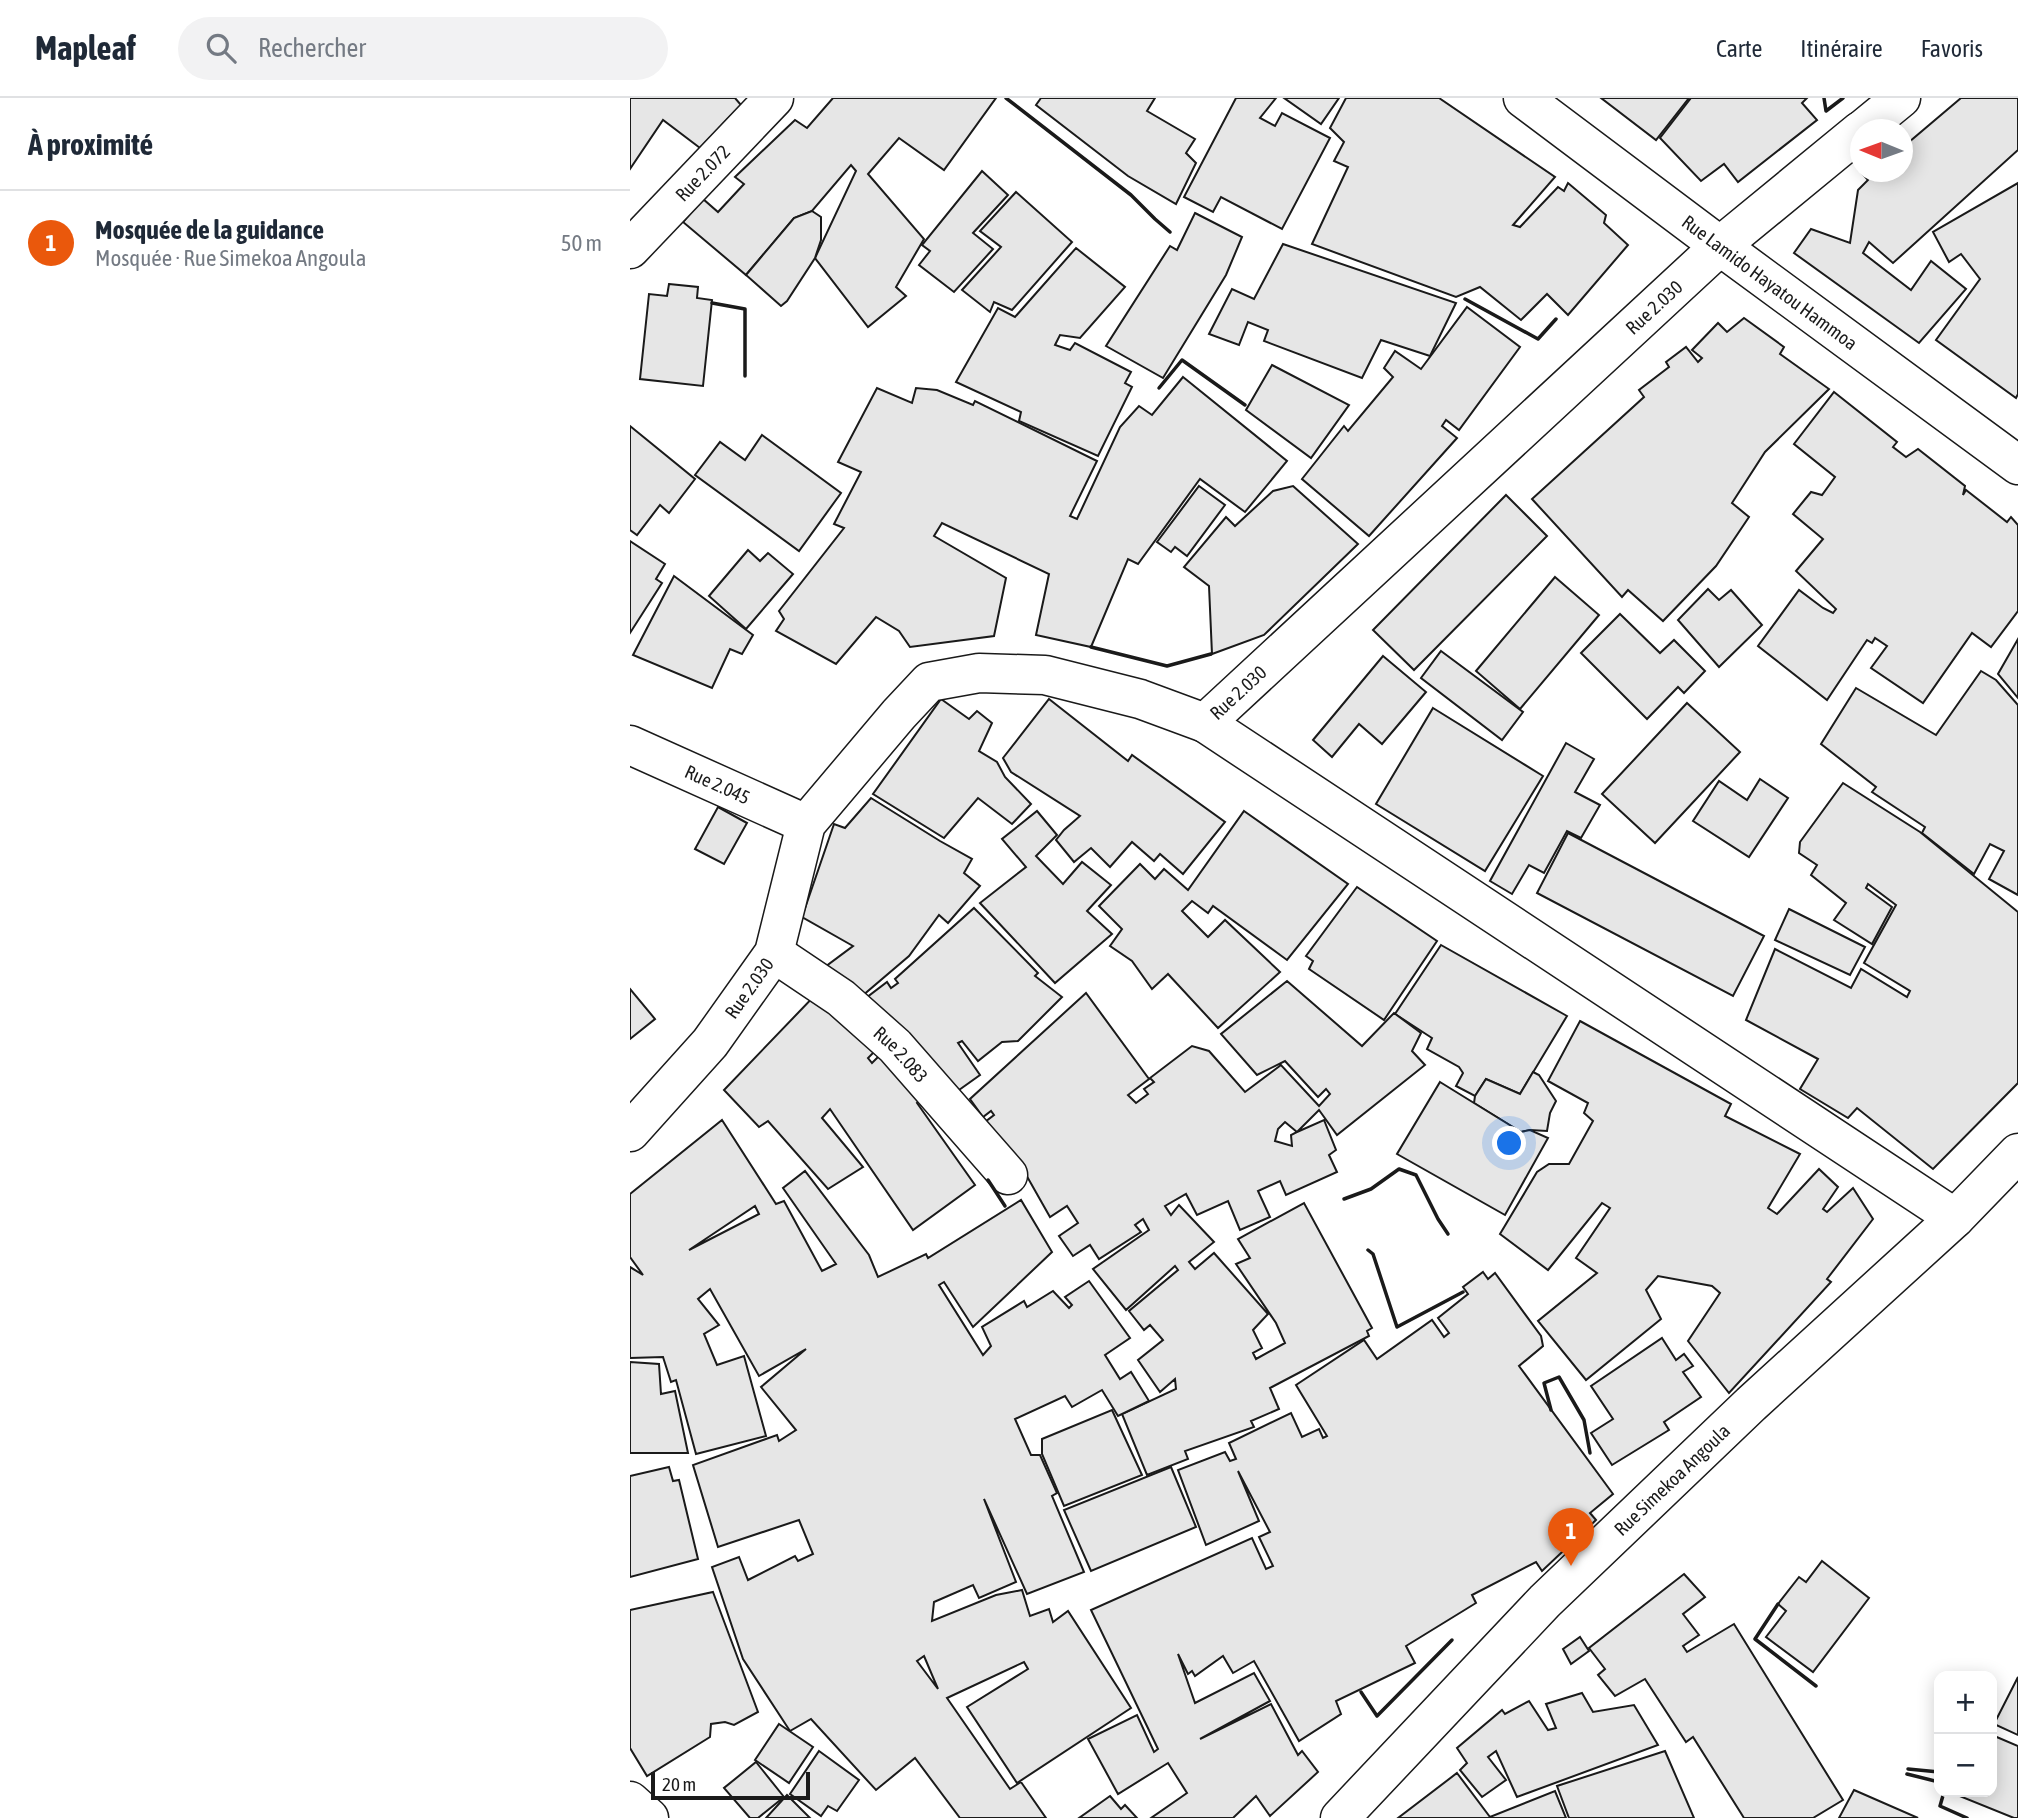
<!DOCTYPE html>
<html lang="fr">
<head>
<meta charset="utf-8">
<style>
  body { margin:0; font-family:"Asap Condensed",sans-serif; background:#f2f2f3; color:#1f2937 }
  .controls { position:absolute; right:21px; bottom:21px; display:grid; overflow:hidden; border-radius:14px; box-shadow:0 4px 18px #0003 }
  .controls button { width:63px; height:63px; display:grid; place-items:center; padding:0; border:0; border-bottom:2px solid #e0e1e3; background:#fff; color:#1f2937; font:35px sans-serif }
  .compass { position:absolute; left:1220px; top:21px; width:63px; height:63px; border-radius:50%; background:#fff; box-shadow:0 4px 18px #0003; rotate:271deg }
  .scale { position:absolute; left:21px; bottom:18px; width:159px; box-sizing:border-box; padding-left:7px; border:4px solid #1a1a1a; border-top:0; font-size:19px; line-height:24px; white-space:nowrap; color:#1a1a1a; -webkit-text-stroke:5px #fff; paint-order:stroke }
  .you { position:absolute; left:880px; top:1046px; width:24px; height:24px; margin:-18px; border:5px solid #fff; border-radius:50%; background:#1a73e8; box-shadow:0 0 0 10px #1a73e833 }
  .badge { display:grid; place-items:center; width:46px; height:46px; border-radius:50%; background:#ea580c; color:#fff; font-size:23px; font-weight:700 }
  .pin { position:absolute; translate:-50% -58px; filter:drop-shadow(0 2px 4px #0008) }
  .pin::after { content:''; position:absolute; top:37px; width:24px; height:21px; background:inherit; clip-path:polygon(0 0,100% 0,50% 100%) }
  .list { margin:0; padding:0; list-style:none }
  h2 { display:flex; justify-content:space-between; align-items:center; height:91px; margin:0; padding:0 28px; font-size:30px }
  h2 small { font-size:23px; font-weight:400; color:#747a83 }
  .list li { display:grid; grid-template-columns:46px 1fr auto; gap:21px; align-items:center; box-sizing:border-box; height:105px; padding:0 28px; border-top:2px solid #e0e1e3 }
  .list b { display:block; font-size:26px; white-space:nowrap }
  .list p { margin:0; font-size:23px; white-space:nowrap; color:#747a83 }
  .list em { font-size:23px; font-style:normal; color:#747a83 }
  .icon { flex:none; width:38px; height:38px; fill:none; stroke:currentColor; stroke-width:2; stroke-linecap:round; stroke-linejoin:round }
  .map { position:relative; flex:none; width:1388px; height:1720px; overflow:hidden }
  header { display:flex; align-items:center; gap:42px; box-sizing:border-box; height:98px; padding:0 35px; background:#fff; border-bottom:2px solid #e0e1e3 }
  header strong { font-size:33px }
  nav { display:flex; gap:38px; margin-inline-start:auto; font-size:24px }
  .search { width:490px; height:63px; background:#f2f2f3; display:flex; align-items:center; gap:18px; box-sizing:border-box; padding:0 24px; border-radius:38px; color:#747a83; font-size:26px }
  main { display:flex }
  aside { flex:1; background:#fff }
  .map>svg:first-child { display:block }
</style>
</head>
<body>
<header>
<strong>Mapleaf</strong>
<div class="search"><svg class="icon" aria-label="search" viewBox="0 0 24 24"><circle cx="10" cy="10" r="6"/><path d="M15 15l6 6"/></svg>Rechercher</div>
<nav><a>Carte</a><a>Itinéraire</a><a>Favoris</a></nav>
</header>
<main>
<aside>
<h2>À proximité<small></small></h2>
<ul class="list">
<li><span class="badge">1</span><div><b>Mosquée de la guidance</b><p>Mosquée · Rue Simekoa Angoula</p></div><em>50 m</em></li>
</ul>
</aside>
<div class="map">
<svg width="1388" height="1720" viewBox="0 0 1388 1720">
  <rect width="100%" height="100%" fill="#fff"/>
  <g fill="#e6e6e6" stroke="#1a1a1a" stroke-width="2" fill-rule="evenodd">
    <path d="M0,0H105L111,7L70,50L33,22L0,71Z"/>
    <path d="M203,0H366L314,72L269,40L238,76L294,141L266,189L276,198L238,229L185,160L226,73L221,67L182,113L164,120L116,177L53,124L73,101L88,114L114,86L105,79L165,22L177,30Z"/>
    <path d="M411,0H525L517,13L565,41L556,55L566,65L546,106L498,78L406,7Z"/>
    <path d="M606,0H646L630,20L645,28L652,15L700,40L652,131L591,99L583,114L554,99Z"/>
    <path d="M654,0H709L691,26Z"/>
    <path d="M716,0H809L925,79L883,127L890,129L928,89L934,93L938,85L976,117L974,125L998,147L938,217L917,196L891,222L850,189L826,199L682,146L718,69L704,63L714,44L700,30Z"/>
    <path d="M971,0H1059L1026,42Z"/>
    <path d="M1061,0H1177L1172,5L1187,22L1108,84L1094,66L1071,83L1030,40Z"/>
    <path d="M1331,0H1388V52L1263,165L1239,144L1233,155L1281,192L1301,163L1336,191L1289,245L1164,155L1181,131L1220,145L1228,92L1238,82L1230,73L1272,74V50Z"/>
    <path d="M352,73L378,97L343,135L363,151L324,194L289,167L300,153L292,147Z"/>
    <path d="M1388,85V296L1386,300L1306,242L1350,181L1331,156L1319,164L1303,134Z"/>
    <path d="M386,94L442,144L382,212L364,204L360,214L332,192L371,149L350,133Z"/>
    <path d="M182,113L191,119V142L185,160L157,203L151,208L116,177L164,120Z"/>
    <path d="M565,115L612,139L596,177L533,280L476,248L540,148L547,152Z"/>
    <path d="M653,146L826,205L800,258L751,242L732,280L634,243L638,232L618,224L609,247L579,236L602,191L624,201Z"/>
    <path d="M446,150L495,189L450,240L430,237L425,247L440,252L445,245L501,274L495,285L502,289L468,358L389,323L391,314L326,284L368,210L385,219Z"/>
    <path d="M39,186L68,189L67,200L82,202L73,288L10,281L19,196L37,198Z"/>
    <path d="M837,209L890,249L829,332L816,322L812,328L827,340L739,438L672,381L714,328L718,333L763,279L754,270L765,253L791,271Z"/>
    <path d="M1114,220L1154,249L1150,256L1199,291L1135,354L1102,405L1119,419L1086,468L1033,523L998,492L992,499L902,401L1014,299L1009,292L1039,269L1036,264L1056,249L1068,264L1072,260L1062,252L1088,225L1097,234Z"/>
    <path d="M642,267L719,307L681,360L616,312Z"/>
    <path d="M553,279L657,363L615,414L570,381L508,466L498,461L461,549L406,537L419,476L312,425L304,438L376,480L364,538L280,549L269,533L246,519L206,566L146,533L154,521L149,513L214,430L204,426L231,374L208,364L247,290L282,305L286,290L307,292L343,307L345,303L467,363L440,418L447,421L490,329L509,308L522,317Z"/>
    <path d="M1204,294L1267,344L1263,349L1276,359L1288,351L1335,388L1333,397L1336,392L1377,424L1381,419L1388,427V513L1361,549L1342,535L1293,605L1241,570L1257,548L1245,540L1242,545L1237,542L1197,602L1128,548L1169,492L1193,510L1203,515L1206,511L1166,473L1193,441L1163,416L1181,394L1192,397L1205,379L1164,346Z"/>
    <path d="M0,328L65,381L39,415L30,407L7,437L0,432Z"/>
    <path d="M132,337L211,395L169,453L65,377L90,344L115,362Z"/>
    <path d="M569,388L595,407L557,458L545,449L541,454L527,444Z"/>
    <path d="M663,388L728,446L634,537L582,556L579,488L554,469L596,419L605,428L643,393Z"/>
    <path d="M876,397L917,438L784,572L743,532Z"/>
    <path d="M0,443L35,466L26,481L32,485L0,535Z"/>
    <path d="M118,452L130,463L138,455L163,476L116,531L79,498Z"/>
    <path d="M44,478L123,537L112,556L100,551L82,590L3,557Z"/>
    <path d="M925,479L969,517L890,611L846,573Z"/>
    <path d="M1078,491L1089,502L1101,492L1132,527L1089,569L1048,522Z"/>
    <path d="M990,516L1030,555L1044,542L1075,573L1054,595L1048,589L1017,621L951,555Z"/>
    <path d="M1388,541V600L1368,576Z"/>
    <path d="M811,553L893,614L872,642L791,580Z"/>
    <path d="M753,558L796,594L752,646L729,626L702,659L683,642Z"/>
    <path d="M1351,573L1366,582L1388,607V797L1359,781L1374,753L1360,746L1344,776L1292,735L1295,729L1242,694L1246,689L1191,646L1226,590L1306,637Z"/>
    <path d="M311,601L339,621L347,613L362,625L349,653L367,664L375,679L401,706L382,726L348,700L314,740L243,696Z"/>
    <path d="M419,601L498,663L502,657L595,724L553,776L530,756L524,763L502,744L480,769L461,750L444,764L426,742L434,732L450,718L381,674L373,660Z"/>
    <path d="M1057,605L1110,654L1025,745L972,696Z"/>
    <path d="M803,610L913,678L855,773L746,706Z"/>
    <path d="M936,645L964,661L945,694L970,707L951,740L937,733L914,775L899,767L882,796L860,783Z"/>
    <path d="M1130,681L1158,700L1119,759L1063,723L1089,683L1117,702Z"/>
    <path d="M1213,685L1290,734L1388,814V985L1303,1071L1227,1010L1218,1020L1170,991L1188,961L1116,922L1145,851L1221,890L1231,871L1277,899L1280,893L1234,865L1266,807L1238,786L1236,790L1262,809L1242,846L1204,822L1216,805L1181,777L1187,767L1169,755L1170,744Z"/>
    <path d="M241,700L310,743L342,761L334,775L350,788L318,825L309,817L279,858L225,904L195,869L223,848L172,819L204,726L215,730Z"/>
    <path d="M88,709L117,725L94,766L65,751Z"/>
    <path d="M407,713L427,737L406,758L433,786L452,764L481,787L457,813L482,836L425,885L350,805L396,769L372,741Z"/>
    <path d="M614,713L718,786L657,862L583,808L578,815L562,803L552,813L578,839L595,822L650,874L588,930L538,876L522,891L502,863L480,848L492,831L469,808L510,766L525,781L534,771L558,792Z"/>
    <path d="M938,735L1134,838L1103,898L907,795Z"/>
    <path d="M727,789L807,843L754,922L679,871L683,863L676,858Z"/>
    <path d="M344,810L408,875L405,878L432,899L388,943L372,944L348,963L332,943L328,945L350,977L322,997L236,900L257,884L261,890L268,885L265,881Z"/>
    <path d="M1159,811L1235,849L1220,877L1145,842Z"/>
    <path d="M811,847L937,918L890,996L856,981L845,998L826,988L833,975L829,969L797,951L802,940L765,916Z"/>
    <path d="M657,883L732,948L764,915L791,935L782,953L795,967L707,1037L689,1012L667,1034L694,1022L706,1052L699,1057L707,1074L656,1097L650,1083L628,1093L640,1119L610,1132L598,1103L567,1117L556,1096L535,1108L541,1117L549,1107L584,1144L559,1164L565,1171L584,1155L638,1216L623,1232L632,1250L623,1255L626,1261L655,1245L646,1225L606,1166L620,1160L608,1141L674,1105L742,1230L737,1233L739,1238L640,1290L649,1311L621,1323L624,1329L555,1353L558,1361L517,1377L492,1316L546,1291L545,1281L530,1294L508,1262L533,1242L520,1227L514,1232L499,1213L548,1172L545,1168L496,1212L463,1171L519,1132L513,1121L505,1127L511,1134L469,1161L460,1147L443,1158L429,1138L448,1125L437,1108L420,1119L390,1066L355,1024L364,1017L361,1013L353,1019L340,1001L456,895L519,981L498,997L506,1005L518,996L514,991L524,984L520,980L562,948L579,953L615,994L651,967L689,1008L700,996L696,991L688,999L655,963L627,977L591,936ZM655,1024L667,1034L661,1037L662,1048L645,1043L648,1031Z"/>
    <path d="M0,891L25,921L0,941Z"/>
    <path d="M190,892L245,953L238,960L242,965L255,952L295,998L287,1005L345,1087L283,1132L200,1011L192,1020L233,1069L198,1091L138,1023L129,1029L94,992Z"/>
    <path d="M950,923L1101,1006L1095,1018L1170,1056L1138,1110L1147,1116L1189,1071L1208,1089L1193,1111L1197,1114L1223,1090L1243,1121L1197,1181L1201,1184L1099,1295L1058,1243L1090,1195L1082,1188L1028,1178L1016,1192L1031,1221L956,1282L908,1223L967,1175L946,1160L980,1110L972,1105L918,1172L870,1136L907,1074L919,1066H939L963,1023L954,1015L958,1005L918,983Z"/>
    <path d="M903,974L909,977L926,1003L920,1015L917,1033L900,1032L891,1034L844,1005L845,998L856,981L890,996Z"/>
    <path d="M810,984L891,1034L900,1032L918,1040L875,1117L767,1056Z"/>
    <path d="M92,1022L146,1106L154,1103L192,1173L206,1166L153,1090L175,1073L239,1157L248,1179L296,1156L298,1160L391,1102L422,1154L343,1229L314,1184L309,1187L353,1257L361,1248L352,1229L394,1203L397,1209L423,1193L439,1210L442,1207L435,1199L459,1183L500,1240L475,1257L490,1281L501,1274L519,1303L488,1318L472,1292L442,1309L435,1298L385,1321L401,1357H410L427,1395L422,1398L454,1474L397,1496L354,1401L386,1484L349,1500L343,1487L304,1504L302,1523L366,1497L392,1492L400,1518L419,1511L423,1524L438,1513L501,1610L387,1685L337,1609L398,1571L394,1564L317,1600L380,1691L391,1684L416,1720H330L285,1660L246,1692L181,1621L160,1633L113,1561L82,1469L109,1459L118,1482L165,1458L168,1463L183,1456L169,1422L88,1449L63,1367L147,1337L149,1343L166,1332L131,1289L176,1251L129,1278L80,1191L68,1201L89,1227L74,1236L87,1267L114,1258L136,1338L66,1356L46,1282L41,1284L33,1259L0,1260V1169L13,1177L0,1159V1096ZM125,1108L129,1116L59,1152ZM294,1558L308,1591L287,1563Z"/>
    <path d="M853,1174L858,1181L865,1175L911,1238L913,1248L889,1268L983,1396L960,1415L966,1422L912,1473L906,1464L842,1497L846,1505L776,1548L785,1565L706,1603L711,1616L669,1643L624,1563L603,1575L593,1558L565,1578L562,1573L558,1576L548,1556L565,1605L624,1575L640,1603L570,1641L641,1606L668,1657L672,1653L688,1674L640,1718L626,1698L603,1720H521L557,1695L538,1665L488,1696L458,1641L507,1617L524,1654L528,1651L461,1512L622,1440L636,1471L643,1468L629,1439L640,1434L608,1373L629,1423L576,1447L548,1372L595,1354L600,1363L606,1361L599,1345L661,1315L672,1339L689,1331L693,1340L697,1338L666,1287L734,1242L747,1261L802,1222L814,1239L819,1235L808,1220L838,1196L833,1189Z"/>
    <path d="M1032,1240L1046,1262L1054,1256L1063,1268L1053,1274L1071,1299L1034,1324L1039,1332L982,1367L961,1335L983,1321L961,1288Z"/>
    <path d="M0,1264L29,1266L31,1296L45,1293L58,1355H0Z"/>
    <path d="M482,1312L512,1377L434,1408L412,1356V1341Z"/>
    <path d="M39,1369L43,1383L49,1382L68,1461L0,1479V1378Z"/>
    <path d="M541,1369L566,1429L461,1473L434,1412Z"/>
    <path d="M1192,1463L1239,1500L1183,1574L1136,1539L1156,1513L1148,1506L1169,1479L1176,1484Z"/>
    <path d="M1054,1476L1075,1499L1053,1516L1069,1537L1053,1548L1057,1554L1104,1526L1213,1702L1183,1720H1114L1063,1639L1056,1644L1015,1581L985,1598L968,1577L975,1571L959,1550Z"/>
    <path d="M83,1494L128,1614L104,1627L95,1624L81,1626L80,1639L17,1678L0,1650V1512Z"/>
    <path d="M950,1539L959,1553L941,1566L933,1551Z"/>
    <path d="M1388,1579V1637L1364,1626Z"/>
    <path d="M952,1595L963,1614L1004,1607L1028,1647L887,1699L866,1653L858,1659L876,1682L852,1699L830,1672L837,1665L827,1650L872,1612L875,1616L899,1603L918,1632L926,1630L916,1606Z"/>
    <path d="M149,1626L183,1649L159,1685L125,1662Z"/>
    <path d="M1362,1637L1388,1648V1720H1384L1327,1697L1328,1694H1362Z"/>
    <path d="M189,1653L229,1682L207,1713L198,1708L191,1718L160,1696Z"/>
    <path d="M1035,1653L1064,1720H939L927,1688Z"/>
    <path d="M126,1664L154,1699L128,1720H120L94,1690Z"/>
    <path d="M827,1675L860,1719L925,1693L936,1720H768Z"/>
    <path d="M1224,1692L1288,1720H1209Z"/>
    <path d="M157,1697L180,1720H136Z"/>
    <path d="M480,1698L491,1711L495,1707L507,1720H449Z"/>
  </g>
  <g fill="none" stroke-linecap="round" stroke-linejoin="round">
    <g stroke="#1a1a1a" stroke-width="41">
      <g id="minor">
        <path id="s1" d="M893,0L1090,148L1388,367"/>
        <path d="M1232,32L1271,0"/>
        <path id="s2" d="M0,151L144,0"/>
        <path d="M575,625L1325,1120"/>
        <path id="s3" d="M0,647L176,726"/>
        <path id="s4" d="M144,855L211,900L265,948L378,1077"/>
        <path id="s5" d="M0,1034L80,945L144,855L176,726L269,616L299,584L349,575L415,577L510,601L575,625L1090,148L1230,33"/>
        <path d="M0,1703L19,1720"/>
      </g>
    </g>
    <g stroke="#1a1a1a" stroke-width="41">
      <g id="tertiary">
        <path id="s6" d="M710,1720L915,1503L1121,1306L1325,1120L1388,1055"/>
      </g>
    </g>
    <use href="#minor" stroke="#fff" stroke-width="38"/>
    <use href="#tertiary" stroke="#fff" stroke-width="38"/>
    <g stroke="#1a1a1a" stroke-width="3.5">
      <path d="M376,0L501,97L525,121L540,134"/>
      <path d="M1194,0L1196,13L1213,0"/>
      <path d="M835,201L908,241L926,221"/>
      <path d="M82,205L115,211V278"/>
      <path d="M529,290L552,262L615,307"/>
      <path d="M461,549L537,568L581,556"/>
      <path d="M358,1082L375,1108"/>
      <path d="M714,1101L741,1091L769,1071L786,1077L808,1121L818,1136"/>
      <path d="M738,1152L743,1156L767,1229L833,1194"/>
      <path d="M921,1312L914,1285L929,1279L954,1322L960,1355"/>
      <path d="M1148,1506L1125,1541L1186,1588"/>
      <path d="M731,1594L747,1618L822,1542"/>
      <path d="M1278,1671L1309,1674"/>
      <path d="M1277,1676L1309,1684"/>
      <path d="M1314,1694L1310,1708L1337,1720"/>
    </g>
  </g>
  <g text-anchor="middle" stroke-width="5" stroke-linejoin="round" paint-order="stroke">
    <g font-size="19" fill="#1a1a1a" stroke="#fff">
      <text dy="7" stroke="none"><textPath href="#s2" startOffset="105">Rue 2.072</textPath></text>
      <text dy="7" stroke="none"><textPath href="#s1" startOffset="308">Rue Lamido Hayatou Hammoa</textPath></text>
      <text dy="7" stroke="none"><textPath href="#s5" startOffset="1447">Rue 2.030</textPath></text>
      <text dy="7" stroke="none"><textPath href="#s5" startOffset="880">Rue 2.030</textPath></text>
      <text dy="7" stroke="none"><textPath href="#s3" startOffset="96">Rue 2.045</textPath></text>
      <text dy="7" stroke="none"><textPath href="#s5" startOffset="187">Rue 2.030</textPath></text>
      <text dy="7" stroke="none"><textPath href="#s4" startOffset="163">Rue 2.083</textPath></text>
      <text dy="7" stroke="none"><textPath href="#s6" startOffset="474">Rue Simekoa Angoula</textPath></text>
    </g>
  </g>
</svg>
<div class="controls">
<button>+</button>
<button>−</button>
</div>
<svg class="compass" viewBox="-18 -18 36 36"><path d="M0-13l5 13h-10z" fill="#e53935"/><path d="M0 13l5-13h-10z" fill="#747a83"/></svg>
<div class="scale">20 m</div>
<div class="you"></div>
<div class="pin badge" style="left:941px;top:1468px">1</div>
</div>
</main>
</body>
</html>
